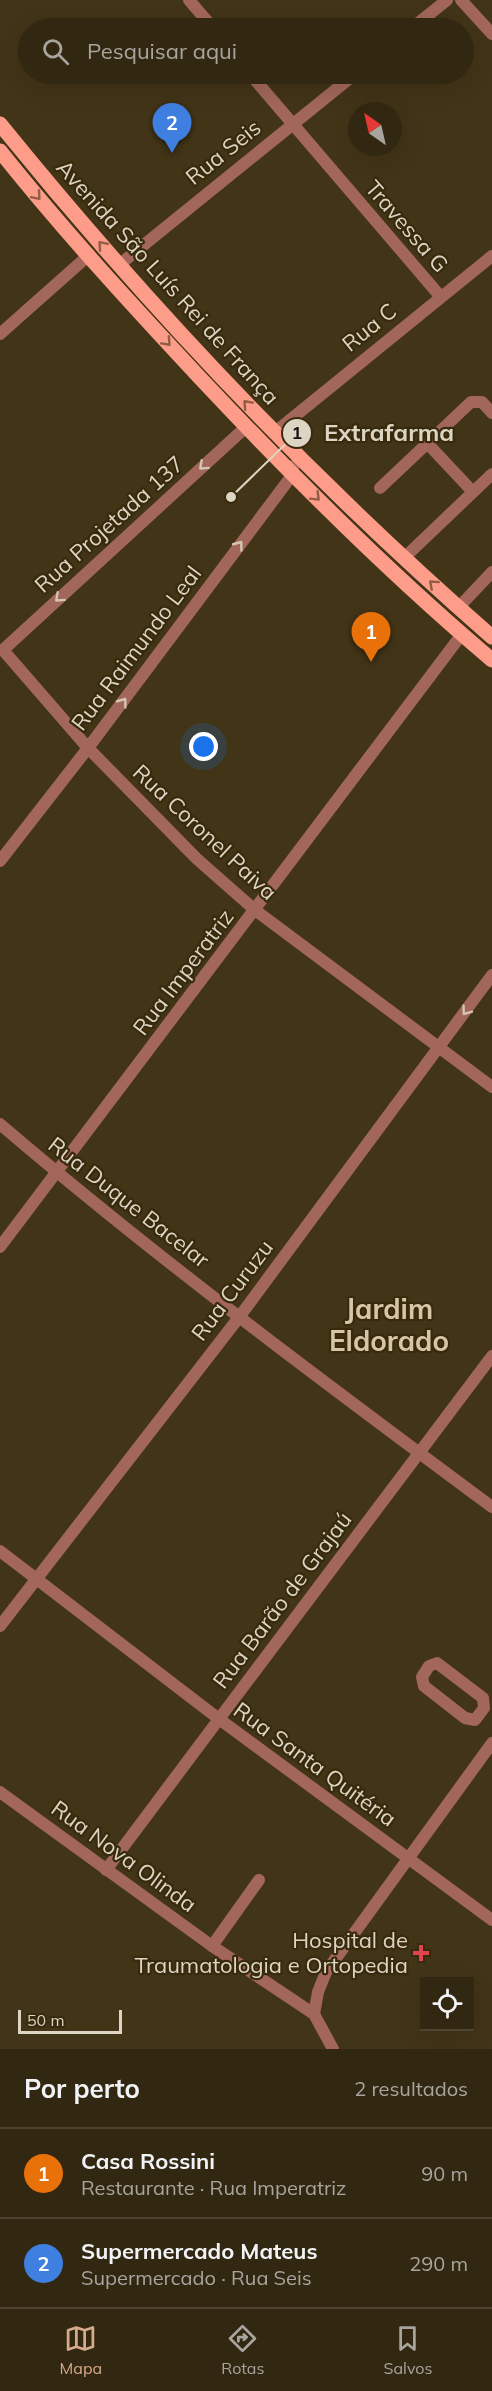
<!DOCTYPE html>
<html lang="pt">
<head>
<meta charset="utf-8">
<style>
  body { margin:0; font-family:Mulish,sans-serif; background:#3a2f1a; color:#f1f3f6 }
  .controls { position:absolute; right:18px; bottom:18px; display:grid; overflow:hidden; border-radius:0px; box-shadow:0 6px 24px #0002 }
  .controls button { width:54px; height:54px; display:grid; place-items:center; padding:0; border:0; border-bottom:2px solid #4d4431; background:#322711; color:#f1f3f6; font:30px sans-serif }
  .compass { position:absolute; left:348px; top:102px; width:54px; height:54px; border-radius:50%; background:#322711; box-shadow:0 6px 24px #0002; rotate:326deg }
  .scale { position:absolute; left:18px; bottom:15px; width:104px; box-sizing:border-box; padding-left:6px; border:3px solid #ddd5c4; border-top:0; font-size:16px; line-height:21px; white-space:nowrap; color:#ddd5c4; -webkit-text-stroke:4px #382a0c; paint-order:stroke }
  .you { position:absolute; left:204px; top:747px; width:21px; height:21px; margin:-15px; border:4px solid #fff; border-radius:50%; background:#1a73e8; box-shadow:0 0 0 9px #1a73e833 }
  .badge { display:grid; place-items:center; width:39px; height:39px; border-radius:50%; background:#d6ab8b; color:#fff; font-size:20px; font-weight:700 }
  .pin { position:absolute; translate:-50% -50px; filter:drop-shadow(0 2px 3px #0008) }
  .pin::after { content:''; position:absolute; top:32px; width:21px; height:18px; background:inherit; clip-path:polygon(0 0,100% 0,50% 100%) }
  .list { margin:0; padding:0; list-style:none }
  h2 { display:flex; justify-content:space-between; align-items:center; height:78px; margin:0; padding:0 24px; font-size:26px }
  h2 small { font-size:20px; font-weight:400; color:#a8a59f }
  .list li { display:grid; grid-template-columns:39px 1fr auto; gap:18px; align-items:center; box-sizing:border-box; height:90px; padding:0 24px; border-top:2px solid #4d4431 }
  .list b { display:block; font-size:22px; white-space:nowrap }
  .list p { margin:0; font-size:20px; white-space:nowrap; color:#a8a59f }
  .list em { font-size:20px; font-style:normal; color:#a8a59f }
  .icon { flex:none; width:33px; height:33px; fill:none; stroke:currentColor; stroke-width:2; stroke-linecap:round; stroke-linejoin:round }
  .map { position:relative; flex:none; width:492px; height:2049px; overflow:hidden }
  .search { position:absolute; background:#322711; box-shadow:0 6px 24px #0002; left:18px; right:18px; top:18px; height:66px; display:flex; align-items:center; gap:15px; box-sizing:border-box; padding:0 21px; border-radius:33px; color:#a8a59f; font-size:22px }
  .sheet { height:258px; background:#322711 }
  nav { display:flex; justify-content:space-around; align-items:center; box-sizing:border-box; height:84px; border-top:2px solid #4d4431; background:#322711; font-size:16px; color:#a8a59f }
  nav a { display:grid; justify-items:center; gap:3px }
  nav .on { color:#d6ab8b }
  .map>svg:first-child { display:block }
</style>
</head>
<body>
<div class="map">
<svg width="492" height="2049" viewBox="0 0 492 2049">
  <rect width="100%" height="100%" fill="#423417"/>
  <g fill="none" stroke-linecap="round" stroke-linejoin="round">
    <g stroke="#a2675a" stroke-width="12">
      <path d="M189,0L213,28"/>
      <path d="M461,0L492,34"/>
      <path d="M250,74L440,296"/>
      <path d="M0,334L89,255"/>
      <path d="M427,443L473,492"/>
      <path d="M380,488L471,402H482L492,413"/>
      <path d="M404,558L492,474"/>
      <path d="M458,608L492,572"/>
      <path d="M88,748L197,859L255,910L492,1087"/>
      <path d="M0,1124C158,1259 325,1383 492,1507"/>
      <path d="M0,1247L462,634"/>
      <path d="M0,1626L240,1316L492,975"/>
      <path d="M437,1663L483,1698L484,1708L475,1720L465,1718L424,1686L422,1677L429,1666Z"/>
      <path d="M0,1792L212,1946L314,2014"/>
      <path d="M106,1870L219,1719"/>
      <path d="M212,1946L259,1880"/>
      <path d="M333,2049L314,2014L318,1992L326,1972L492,1743"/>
    </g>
    <g stroke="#a2675a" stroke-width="12">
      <path d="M412,28L447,0"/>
      <path d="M119,265L355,74"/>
      <path d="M274,433L492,256"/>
      <path d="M88,748L3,650L246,427"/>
      <path d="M0,861L88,748L293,474V466"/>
      <path d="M0,1551L219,1719L492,1920"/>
      <path d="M219,1719L492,1356"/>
    </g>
    <g stroke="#fd9c88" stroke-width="15">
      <path d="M0,124C149,308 313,481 492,637"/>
      <path d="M0,151C63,230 132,305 201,379C293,477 389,573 492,660"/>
    </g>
  </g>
  <defs><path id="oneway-chevron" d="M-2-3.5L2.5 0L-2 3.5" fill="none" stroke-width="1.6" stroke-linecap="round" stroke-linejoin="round" transform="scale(1.5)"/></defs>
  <g stroke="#915d44">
    <use href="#oneway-chevron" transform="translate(37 196) rotate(49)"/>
    <use href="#oneway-chevron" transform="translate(102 245) rotate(-131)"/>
    <use href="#oneway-chevron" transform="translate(167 342) rotate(47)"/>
    <use href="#oneway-chevron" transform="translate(247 404) rotate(-133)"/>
    <use href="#oneway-chevron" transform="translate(316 497) rotate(45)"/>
    <use href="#oneway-chevron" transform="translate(433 584) rotate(-138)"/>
  </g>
  <g stroke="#d4c4b4">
    <use href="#oneway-chevron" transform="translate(203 466) rotate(138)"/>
    <use href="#oneway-chevron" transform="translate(239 545) rotate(-53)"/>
    <use href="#oneway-chevron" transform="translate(59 598) rotate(138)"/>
    <use href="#oneway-chevron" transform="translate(123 702) rotate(-53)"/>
    <use href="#oneway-chevron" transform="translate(466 1011) rotate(126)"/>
  </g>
  <path fill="#e0444e" stroke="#382a0c" stroke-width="2" d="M418 1944h6v6h6v6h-6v6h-6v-6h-6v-6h6z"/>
  <g text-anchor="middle" stroke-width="4.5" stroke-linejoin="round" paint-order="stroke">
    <g font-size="22" fill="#ddd5c4" stroke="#382a0c">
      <text transform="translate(223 152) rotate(-39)" y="8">Rua Seis</text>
      <text transform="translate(407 226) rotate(49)" y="8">Travessa G</text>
      <text transform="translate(168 282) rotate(48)" y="8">Avenida São Luís Rei de França</text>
      <text transform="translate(369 327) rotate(-39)" y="8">Rua C</text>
      <text transform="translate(109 524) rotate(-42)" y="8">Rua Projetada 137</text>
      <text transform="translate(136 648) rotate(-53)" y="8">Rua Raimundo Leal</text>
      <text transform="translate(205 832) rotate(43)" y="8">Rua Coronel Paiva</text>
      <text transform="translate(183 972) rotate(-53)" y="8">Rua Imperatriz</text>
      <text transform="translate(129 1202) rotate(38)" y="8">Rua Duque Bacelar</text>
      <text transform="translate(232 1290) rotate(-53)" y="8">Rua Curuzu</text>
      <text transform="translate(282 1600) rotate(-53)" y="8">Rua Barão de Grajaú</text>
      <text transform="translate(315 1764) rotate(36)" y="8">Rua Santa Quitéria</text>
      <text transform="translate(124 1856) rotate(36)" y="8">Rua Nova Olinda</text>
    </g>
    <g font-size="22" fill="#ddd5c4" stroke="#382a0c" text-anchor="end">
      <text x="408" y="1948">Hospital de<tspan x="408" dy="25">Traumatologia e Ortopedia</tspan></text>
    </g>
    <g font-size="28" font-weight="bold" fill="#d7c6a5" stroke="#382a0c">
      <text x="389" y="1319">Jardim<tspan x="389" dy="32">Eldorado</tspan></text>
    </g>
  </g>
  <path fill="none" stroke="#ddd5c4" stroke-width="2" d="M231 497L297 433"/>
  <g fill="#ddd5c4" stroke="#382a0c" stroke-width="2">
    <circle cx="231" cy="497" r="6"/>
    <circle cx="297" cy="433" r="15"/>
  </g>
  <g font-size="18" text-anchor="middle" font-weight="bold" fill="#111">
    <text x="297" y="439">1</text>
  </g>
  <g font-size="24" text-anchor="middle" font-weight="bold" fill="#ddd5c4" stroke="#382a0c" stroke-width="4.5" stroke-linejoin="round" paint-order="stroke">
    <text x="389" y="441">Extrafarma</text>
  </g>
</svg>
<div class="controls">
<button><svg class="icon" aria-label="locate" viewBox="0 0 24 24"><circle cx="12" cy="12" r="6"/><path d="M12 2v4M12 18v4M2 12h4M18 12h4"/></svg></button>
</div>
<svg class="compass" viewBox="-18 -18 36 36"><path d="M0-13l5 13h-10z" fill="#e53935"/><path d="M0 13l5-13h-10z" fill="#a8a59f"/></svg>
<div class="scale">50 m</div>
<div class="you"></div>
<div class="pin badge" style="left:371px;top:662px;background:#e8710a">1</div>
<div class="pin badge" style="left:172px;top:153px;background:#3f7fe0">2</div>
<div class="search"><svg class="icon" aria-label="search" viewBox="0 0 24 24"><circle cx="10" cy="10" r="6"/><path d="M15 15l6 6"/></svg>Pesquisar aqui</div>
</div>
<section class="sheet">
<h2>Por perto<small>2 resultados</small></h2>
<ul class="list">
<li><span class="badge" style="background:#e8710a">1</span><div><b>Casa Rossini</b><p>Restaurante · Rua Imperatriz</p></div><em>90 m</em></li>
<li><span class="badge" style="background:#3f7fe0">2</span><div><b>Supermercado Mateus</b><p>Supermercado · Rua Seis</p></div><em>290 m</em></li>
</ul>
</section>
<nav>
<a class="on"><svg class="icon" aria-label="map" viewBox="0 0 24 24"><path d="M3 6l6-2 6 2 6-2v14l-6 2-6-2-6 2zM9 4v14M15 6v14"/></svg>Mapa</a>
<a><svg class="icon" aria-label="directions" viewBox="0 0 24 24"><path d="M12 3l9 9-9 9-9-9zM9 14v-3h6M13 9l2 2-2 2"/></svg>Rotas</a>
<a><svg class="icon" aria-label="saved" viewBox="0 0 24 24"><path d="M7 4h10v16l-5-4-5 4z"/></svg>Salvos</a>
</nav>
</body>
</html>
